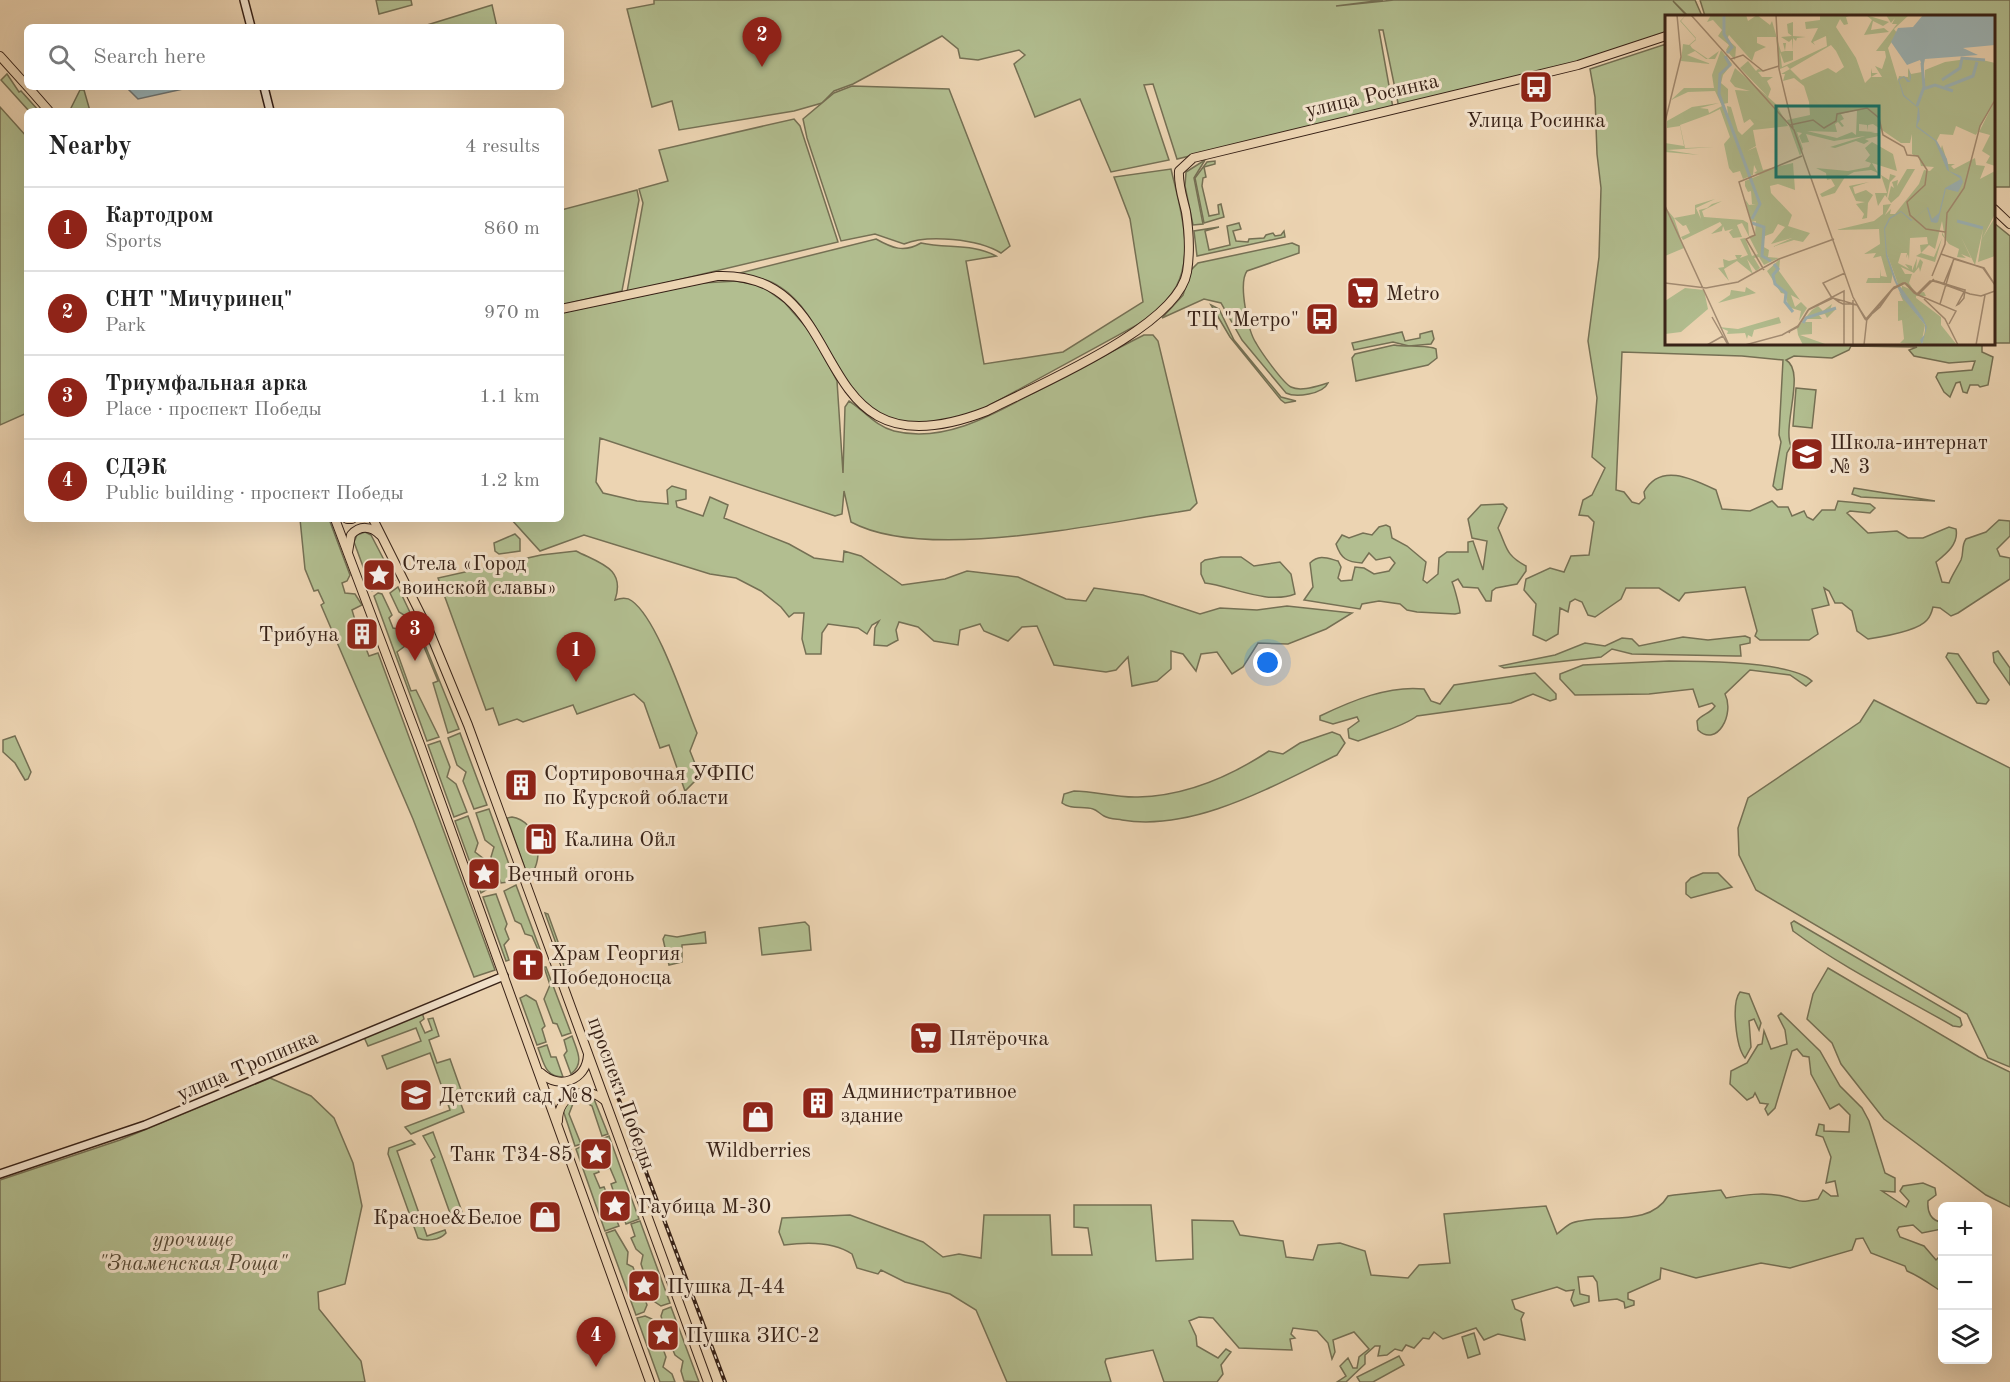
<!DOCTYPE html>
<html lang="en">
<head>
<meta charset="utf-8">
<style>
  body { margin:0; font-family:"Old Standard TT",serif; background:#f6f6f6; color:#222 }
  .controls { position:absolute; right:18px; bottom:18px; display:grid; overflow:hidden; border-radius:9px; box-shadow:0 6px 24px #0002 }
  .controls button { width:54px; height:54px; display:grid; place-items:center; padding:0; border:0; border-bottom:2px solid #e0e0e0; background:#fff; color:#222; font:30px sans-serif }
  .you { position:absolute; left:1268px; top:663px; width:21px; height:21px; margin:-15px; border:4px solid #fff; border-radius:50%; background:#1a73e8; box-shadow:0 0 0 9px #1a73e833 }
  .badge { display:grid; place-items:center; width:39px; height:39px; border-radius:50%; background:#8f2418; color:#fff; font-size:20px; font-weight:700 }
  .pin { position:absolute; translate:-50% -50px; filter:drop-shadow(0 2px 3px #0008) }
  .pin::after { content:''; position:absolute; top:32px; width:21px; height:18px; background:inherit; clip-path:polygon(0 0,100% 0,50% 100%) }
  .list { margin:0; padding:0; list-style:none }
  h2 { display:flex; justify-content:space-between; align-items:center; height:78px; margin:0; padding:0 24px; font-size:26px }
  h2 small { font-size:20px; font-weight:400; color:#767676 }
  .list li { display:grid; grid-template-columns:39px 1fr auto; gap:18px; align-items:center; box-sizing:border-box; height:84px; padding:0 24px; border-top:2px solid #e0e0e0 }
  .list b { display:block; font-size:22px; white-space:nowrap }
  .list p { margin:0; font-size:20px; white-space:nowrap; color:#767676 }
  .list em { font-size:20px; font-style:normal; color:#767676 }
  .icon { flex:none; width:33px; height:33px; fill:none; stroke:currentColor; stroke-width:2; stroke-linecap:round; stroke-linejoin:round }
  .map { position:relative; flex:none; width:2010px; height:1382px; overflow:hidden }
  .search { position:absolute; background:#fff; box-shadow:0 6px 24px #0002; left:24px; top:24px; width:540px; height:66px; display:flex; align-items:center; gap:15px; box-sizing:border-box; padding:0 21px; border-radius:9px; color:#767676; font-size:22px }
  .panel { position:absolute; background:#fff; box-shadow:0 6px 24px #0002; left:24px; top:108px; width:540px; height:414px; border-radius:9px }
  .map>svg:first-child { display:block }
</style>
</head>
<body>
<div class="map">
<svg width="2010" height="1382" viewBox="0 0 2010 1382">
  <rect width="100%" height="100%" fill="#ecd4b2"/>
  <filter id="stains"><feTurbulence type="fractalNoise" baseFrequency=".00333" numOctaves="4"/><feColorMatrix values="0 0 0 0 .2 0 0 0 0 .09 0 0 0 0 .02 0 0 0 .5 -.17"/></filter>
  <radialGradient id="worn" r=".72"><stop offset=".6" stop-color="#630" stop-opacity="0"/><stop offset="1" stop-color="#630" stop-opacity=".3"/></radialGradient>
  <g fill="#b2be90" stroke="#757054" stroke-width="1.5">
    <path d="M376,0H411L412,5L379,14Z"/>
    <path d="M654,0H1383L1336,6L1394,0H1695L1702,16H1688L1673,1L1687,16H1666V35L1594,60L1399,108L1383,30H1379L1393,108L1177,159L1153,84L1144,85L1169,160L1111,172L1080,99L1035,117L1014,64L1025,55L1019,50L978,60L960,58L958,49L942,36L853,84L834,91L822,103L794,111L679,130L672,101L652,107L627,9L654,4Z"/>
    <path d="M1700,0H2010V187H1994V16H1705Z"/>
    <path d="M492,5L497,27H421L427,25Z"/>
    <path d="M1666,44V344H1982V352L1993,357L1988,385L1980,387L1978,385H1970L1967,393L1963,392L1960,382L1956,383L1950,397L1944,392L1936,377L1938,373L1972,370L1975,361L1949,363L1914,356L1909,350L1917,347L1851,346L1849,350L1832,358L1794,356L1786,360C1806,371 1782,426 1791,446L1787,453L1782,489L1777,490L1773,486L1781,442L1779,435L1783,360L1742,356L1622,352L1616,490L1624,492L1632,502L1639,504L1645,498L1644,492C1660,462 1693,479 1716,490L1722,509L1750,511L1772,501L1778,507H1788L1792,516L1804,511L1807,517L1813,520L1822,510H1835L1838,501L1870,504L1875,508L1870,513L1850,511L1847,513L1868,533L1897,531L1908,538H1923L1949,527L1956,529C1959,544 1946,554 1936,562L1942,582L1949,583C1952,575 1957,568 1961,560C1964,553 1961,546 1966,539L1986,532L1999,520L2010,521V536L1997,549L2000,556L2010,558V579L1958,613L1951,616L1940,608L1933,607C1932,611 1930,617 1927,620C1918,631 1881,637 1868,639L1857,631L1852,611L1842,603H1835L1829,591L1824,588L1829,605L1812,609L1818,634L1809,640H1760L1755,636L1757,631L1745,587L1685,593L1679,601L1659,588H1626L1621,599L1595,617L1588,615L1582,602L1575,599L1570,602L1568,612L1560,608L1558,634L1546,641L1533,635L1536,604L1524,590L1526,579L1550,568L1564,572L1571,556L1589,555L1594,522L1588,516L1579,515L1583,500L1592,495L1605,468L1592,457L1597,398L1588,341L1599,257L1601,188L1597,154L1595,97L1590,69Z"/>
    <path d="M7,74L19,92L21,91L39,111H29L1,80Z"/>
    <path d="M852,86L949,89L1010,246L1001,253C978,239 928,234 904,244L875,234L841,241L807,138L803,119L834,93Z"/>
    <path d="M80,90H84L90,111L70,110Z"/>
    <path d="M0,107L27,137V413L0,425Z"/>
    <path d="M794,119L800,126L838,242L627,292L643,203L639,189L668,181L659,150Z"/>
    <path d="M1205,160L1194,178L1203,224L1193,225L1185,186L1186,172Z"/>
    <path d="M1215,161V164L1204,167L1206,177L1203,178L1202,186L1209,216L1219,214L1218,205L1221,204L1224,217L1204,223L1195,178L1207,162Z"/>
    <path d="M1171,169C1179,204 1195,252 1176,287C1169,299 1158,310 1148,319L972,415C951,420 929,427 908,425C837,417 833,321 780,287C767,278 752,277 736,274L876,239C892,248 904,253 921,243C947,249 972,243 996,256L966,261L984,364L1063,352L1143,302L1130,219L1114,177Z"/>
    <path d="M637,190L639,200L622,291L561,305V210Z"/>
    <path d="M1239,223L1241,229L1233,231L1236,241L1248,242L1249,239L1264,238L1266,235L1273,233L1275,236L1281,235L1284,231L1285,237L1197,256L1194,231L1219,227L1205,231L1209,250L1230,245L1227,226Z"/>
    <path d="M1994,223L2010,236V343H1994Z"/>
    <path d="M1292,243L1299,246V253L1247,271C1238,283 1248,331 1256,343C1261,352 1283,383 1291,387C1301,392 1317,386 1328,383C1323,394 1296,398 1286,393L1242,340L1221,303L1204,299L1162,318L1183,295L1191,270L1198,263Z"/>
    <path d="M737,281L762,286L785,303L812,334L837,381L843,473L845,407L849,401C865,411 875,426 894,431C949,445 1004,408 1050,384C1081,368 1112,351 1144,335H1153L1158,341L1197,503L1190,510L1178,512C1094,524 925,562 851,522L844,491L842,514L835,516L600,438L596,482L603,493L637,501L668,504L667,490L672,486L686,490V499L676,501L677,507L703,516L710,497L728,505L724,518L789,544L814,558L843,562L844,551L861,556L902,585L945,579L967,571L1018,577L1066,599L1086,601L1094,588L1143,595L1200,614L1220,608L1257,610L1287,606L1352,613L1326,629L1288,644L1258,643L1243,667L1232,674L1217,652L1201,654L1196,671L1183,654L1171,651V669L1157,681L1132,686L1128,657L1116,670L1106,672L1054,665L1037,626L1022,627L1008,641L984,631L980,624L960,630L958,645L934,641L918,627L899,622L896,630L898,640L887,646L874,645L875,628L879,621L872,625L867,634L858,628L828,624L822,633L821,654H806L802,639L804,613H794L789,617L781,607L761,591L736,578L710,574L584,535L540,551L511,519H561V313L702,283Z"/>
    <path d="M1211,305L1219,309L1234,340L1281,397L1296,401L1285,403L1281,400L1230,337Z"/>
    <path d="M1432,331L1434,339L1431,344L1409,346L1393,342L1354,350L1352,343L1402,332L1405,341L1420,338V334Z"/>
    <path d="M1394,345C1405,347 1429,345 1436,349L1437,358L1428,365L1356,381L1352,358L1355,354Z"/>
    <path d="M1796,388L1816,390L1812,428L1793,426Z"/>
    <path d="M1854,488L1935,501L1861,497L1852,494Z"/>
    <path d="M1503,504L1507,508L1498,528C1507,547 1505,555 1526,566V571L1517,584L1496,588L1492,591L1491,601H1486L1478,588L1463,587L1458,579L1452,582C1454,586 1460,608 1460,613L1455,614L1417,612L1407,610L1400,604L1379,601L1362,604L1360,609L1304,600L1313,587L1310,563C1319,554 1327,558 1338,561L1341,567L1338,578L1341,581L1352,580L1355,567L1364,568L1374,574L1389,571L1395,563L1390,557L1376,560L1369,553L1362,563C1347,562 1341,559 1336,544L1342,535L1349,538L1363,533L1372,535L1379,527L1386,525L1390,527L1392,538L1407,546L1426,562L1423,580L1427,583L1438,574L1439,558L1447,552H1468V542L1473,541L1483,570L1487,541L1472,538L1468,519L1481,505Z"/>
    <path d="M300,519H329L350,575L347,581L342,583L345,593L355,594L362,605L352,610L355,620L352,624L360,646H365L369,656L378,653L495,970L474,977L413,819L321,605L324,603L318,590L314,591L305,569Z"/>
    <path d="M365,532L371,535L395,581L383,563L373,560L366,567L374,590L372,591L354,542L357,535Z"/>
    <path d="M515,534L520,539V551L499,554L495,551L494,543Z"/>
    <path d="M576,551C599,563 626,568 615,600C621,598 627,597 632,601C658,620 684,702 697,733L690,751L700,776L685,791L669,745L660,748L644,703L634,694L577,714L573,705L523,722L517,719L499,725L493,708L486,710L438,578L541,555Z"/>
    <path d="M1221,557H1241L1254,566L1280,562L1291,574L1295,594C1268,605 1231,586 1205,583L1201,574V563L1205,560Z"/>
    <path d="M398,587L423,640L459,729L448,733L433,683L438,681L422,642L412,643L405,626L407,623L404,615L399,612L390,593Z"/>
    <path d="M378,593L382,594L392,615L389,618L393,628L398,629L405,646L397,652L411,691L416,690L439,737L427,741L374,596Z"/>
    <path d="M1745,636L1750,638V643L1740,645L1741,656H1736L1632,654L1612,649L1601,657L1504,668L1500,666L1555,655L1585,643L1605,646L1622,638L1632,639L1639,646L1683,637L1708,640Z"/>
    <path d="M1998,651L2010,668V685L1994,662L1993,653Z"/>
    <path d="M1948,653L1958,654L1989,700L1986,704L1977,703L1946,657Z"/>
    <path d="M1669,661C1698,661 1792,661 1812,681L1806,686L1790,675L1750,670L1725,694C1735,714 1717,748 1698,730L1697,721C1702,714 1710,714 1715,706L1712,703L1699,707L1693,689L1649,694L1575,695L1560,679V674L1583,665Z"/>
    <path d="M1535,673L1556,694V699L1550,701L1533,694L1511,703L1417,716C1405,726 1375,734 1358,741L1349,738L1348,729L1359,721L1357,717L1333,724L1320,720V716C1351,701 1389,685 1424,689L1431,701L1440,704L1454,685Z"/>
    <path d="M1874,700L2010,768V1067L1988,1058L1967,1014L1756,890L1739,855L1738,828L1748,798L1860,722Z"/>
    <path d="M1332,732L1340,735L1345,743L1337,755C1274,785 1195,832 1122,820C1116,819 1109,819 1104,816C1100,814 1097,810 1093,809C1083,806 1071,810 1062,803L1064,794L1074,791C1095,791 1116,798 1138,797C1185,796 1231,776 1269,751L1283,754L1300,743Z"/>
    <path d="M460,733L487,805L474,809L463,781L466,772L457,765L448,738Z"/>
    <path d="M15,736L31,772L28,779L25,780L15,763L3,752V740Z"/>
    <path d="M440,741L450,767L447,777L456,784L467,812L454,817L428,745Z"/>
    <path d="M489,809L515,881L501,883L491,857L494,847L485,840L476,813Z"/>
    <path d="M468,816L478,843L475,852L484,859L486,866L476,870L481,883L491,879L493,886L481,893L455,821Z"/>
    <path d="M512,817C537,821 546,857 530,876L527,874L507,818Z"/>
    <path d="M1703,873H1718L1732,887L1691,898L1686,894V883L1691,878Z"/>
    <path d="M516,885L541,952H539L532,936L525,934L521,924L515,921L504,891Z"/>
    <path d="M496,894L507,924L505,929L509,939L504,945L509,960L506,961L483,897Z"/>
    <path d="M545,913L548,914L571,978V985Z"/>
    <path d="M1794,921L1960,1018L1962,1025L1960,1027L1953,1026C1899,995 1843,968 1793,931L1791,923Z"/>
    <path d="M805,922L809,926L811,950L762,955L759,928Z"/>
    <path d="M705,932L706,943L682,945V962L669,965L663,939L665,935L677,937Z"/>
    <path d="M544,967H546L571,1033L562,1036L557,1024L553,1023L544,999L550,985Z"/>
    <path d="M1828,968L1979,1057L2010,1072V1207L1986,1195L1884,1119L1841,1064L1832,1043L1807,1019L1813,994Z"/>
    <path d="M1740,992L1749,994L1761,1023L1759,1030L1754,1019L1749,1021L1751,1047L1745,1058C1736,1047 1731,1003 1740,992Z"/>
    <path d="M526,995L536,1001L545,1026L542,1029L546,1042L537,1045L520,998Z"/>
    <path d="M422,1012L424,1019L420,1022L425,1033L432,1030L428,1019L433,1018L439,1036L429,1040L437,1063L450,1059L461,1090L456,1091L464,1112L411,1134L405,1127L450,1110L430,1053L387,1069L382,1056L421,1041L416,1028L368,1046L363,1035Z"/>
    <path d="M1781,1013L1820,1051L1840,1086L1862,1108L1869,1121L1885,1173L1895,1178V1192L1882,1191L1906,1207L1909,1201L1900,1191L1903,1186L1923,1183L1935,1188L1936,1195L1928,1201C1927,1212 1931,1221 1942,1222V1229L1922,1233L1913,1225L1899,1227L1897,1230L1900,1237L1924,1246L1936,1260L1942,1254V1271H1939L1942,1292C1930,1284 1921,1277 1907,1271L1905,1266L1871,1253L1863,1238L1856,1239L1852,1250L1790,1268L1761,1263L1696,1278L1661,1268L1660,1279L1628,1293V1299L1634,1301V1305L1625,1308L1624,1302L1617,1299L1599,1301L1597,1282L1593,1276L1578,1277L1580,1294L1589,1296V1302L1574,1306L1571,1300L1574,1290L1566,1291L1557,1287L1512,1300L1515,1309L1524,1313L1521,1319L1525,1340L1498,1334L1484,1340L1476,1328L1443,1339L1434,1332L1429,1339L1423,1338L1414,1348L1406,1345L1402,1351L1395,1349L1387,1355L1378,1356L1380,1346H1375L1365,1355V1364L1346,1382H1337L1346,1376L1340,1366L1348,1358L1353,1368H1357L1359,1357L1369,1349L1354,1332L1333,1340L1335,1352L1332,1359L1328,1343L1317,1331L1293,1328L1291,1334L1295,1338L1290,1339L1292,1350L1239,1348L1213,1318L1199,1317L1189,1321L1196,1336L1197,1346L1218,1358L1226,1349L1231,1352L1221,1365L1223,1374L1217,1382H1164L1153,1350L1106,1359L1105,1362L1111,1382H1007L976,1310L950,1294L905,1282L881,1270L878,1274L857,1268L852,1254C833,1241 806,1242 784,1245L779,1232L782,1218L850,1215L923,1242L943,1257L959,1254L981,1258L984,1215H1050L1052,1255H1092L1088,1228L1074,1227V1205H1151L1156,1261L1193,1259L1192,1220L1233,1221L1240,1235L1283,1241L1286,1257L1313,1260L1318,1245L1340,1243L1365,1251L1371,1275L1408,1278L1419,1265L1450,1263L1444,1214L1546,1206L1557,1234C1562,1230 1567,1225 1572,1223C1603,1213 1649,1228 1668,1196L1674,1195L1721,1190L1726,1198C1744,1195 1763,1192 1782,1196C1802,1200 1795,1204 1818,1199L1823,1190L1831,1196H1838L1835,1181L1826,1183L1831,1157L1823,1137L1816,1135L1819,1124L1824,1125V1131L1849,1132L1850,1115L1839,1104L1830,1109L1811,1074L1809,1057L1803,1056L1797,1049L1792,1051L1775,1108L1768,1115L1765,1109L1768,1104L1760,1103L1755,1093L1753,1097L1747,1100L1730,1084L1731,1071L1747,1063L1758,1045L1762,1044L1764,1031L1771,1049L1787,1044L1785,1030L1778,1016Z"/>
    <path d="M572,1036C577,1051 585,1063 571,1074L564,1055L567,1051L564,1040Z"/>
    <path d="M547,1045L551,1057H556L563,1077C545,1077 544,1063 538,1048Z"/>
    <path d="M270,1078L311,1096L334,1118L353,1163L362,1206L345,1284L318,1292L319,1309L361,1361L365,1382H0V1180L120,1140Z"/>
    <path d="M578,1095L594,1099L608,1134L602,1136L592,1106L580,1099Z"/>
    <path d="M572,1097L574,1101L569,1114L581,1144L575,1146L563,1110Z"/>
    <path d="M433,1132L465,1220L454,1223L448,1218L451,1216L431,1160L435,1157L423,1136Z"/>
    <path d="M609,1136L639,1219L626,1224L621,1211L625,1209L620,1195L615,1196L611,1184L616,1182L610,1168L606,1169L602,1158L606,1156L600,1140Z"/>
    <path d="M411,1140L415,1144L397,1151L427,1236L445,1230L446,1233C440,1240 426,1242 418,1238L388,1154L389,1148Z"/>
    <path d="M584,1145L590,1162L595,1161L599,1172L594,1174L600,1188L604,1187L609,1199L604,1201L609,1215L614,1214L619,1226L605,1231L576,1149Z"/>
    <path d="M640,1221L670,1303L661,1306L655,1302L651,1291L655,1289L649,1275L645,1276L641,1264L643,1255L636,1249L631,1238L635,1236L631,1224Z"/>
    <path d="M615,1230L628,1252L627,1264L633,1267L637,1278L633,1280L639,1295L643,1294L647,1305L644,1312L636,1315L606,1233Z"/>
    <path d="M671,1307L699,1382L684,1381L681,1371L683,1361L675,1355L670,1343L675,1341L669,1325L664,1326L661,1316L663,1310Z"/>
    <path d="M645,1316L652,1319L655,1329L651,1331L657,1347L662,1346L666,1357L663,1367L672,1374L675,1382H660L637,1318Z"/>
    <path d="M1474,1333L1480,1354L1468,1358L1462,1337Z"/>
    <path d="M1399,1356L1404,1365L1373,1382H1360L1357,1377Z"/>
  </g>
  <path fill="#9db5b7" stroke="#757a77" stroke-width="1.5" d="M126,87H192L138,99Z"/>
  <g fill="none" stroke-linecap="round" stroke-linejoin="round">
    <g stroke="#382217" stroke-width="10">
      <g id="secondary">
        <path d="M244,0L251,27"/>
        <path d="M264,87L270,111"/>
        <path d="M0,1174L145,1125L504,976"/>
      </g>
    </g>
    <g stroke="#382217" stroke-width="10">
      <g id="primary">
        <path d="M0,56L27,86"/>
        <path d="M28,87L49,111"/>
        <path d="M1994,209L2010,224"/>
        <path d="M561,309L717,276C861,270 798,484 987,411C1035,386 1178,327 1187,272C1190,253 1189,231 1186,212C1183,199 1178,185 1179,171L1193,158L1578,65L1666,36"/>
        <path d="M335,519L421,747L650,1382"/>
        <path d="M347,519H352"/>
        <path d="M373,519L430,633L468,725L708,1382"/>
        <path d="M348,552L351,535C360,525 371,526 380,535"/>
        <path d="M541,1073C559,1090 586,1081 588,1055"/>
        <path d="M558,1121C558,1095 585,1084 604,1100"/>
      </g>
    </g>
    <use href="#secondary" stroke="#f3e3cd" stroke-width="7"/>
    <use href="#primary" stroke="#ecd4b2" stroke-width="8"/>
    <g stroke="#382217" stroke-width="4">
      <path id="rail" d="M607,1068L725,1382"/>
    </g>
    <use href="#rail" stroke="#f3e3cd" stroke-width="1.5" stroke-dasharray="4.5" stroke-linecap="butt"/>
  </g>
  <defs>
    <g id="bus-square" transform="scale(1.725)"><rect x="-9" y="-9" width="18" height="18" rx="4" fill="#8f2418" stroke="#f3e3cd"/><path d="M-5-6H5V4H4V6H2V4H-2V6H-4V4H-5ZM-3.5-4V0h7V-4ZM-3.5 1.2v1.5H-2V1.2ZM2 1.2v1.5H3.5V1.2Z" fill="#fff"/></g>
    <g id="supermarket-square" transform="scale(1.725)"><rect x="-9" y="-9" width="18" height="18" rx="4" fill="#8f2418" stroke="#f3e3cd"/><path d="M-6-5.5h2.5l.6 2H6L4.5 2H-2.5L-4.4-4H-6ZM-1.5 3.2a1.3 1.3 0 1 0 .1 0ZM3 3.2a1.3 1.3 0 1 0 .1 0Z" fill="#fff"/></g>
    <g id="school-square" transform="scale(1.725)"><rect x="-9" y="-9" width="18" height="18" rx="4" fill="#8f2418" stroke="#f3e3cd"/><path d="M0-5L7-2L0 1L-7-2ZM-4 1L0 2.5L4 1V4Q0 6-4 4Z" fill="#fff"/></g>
    <g id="sight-square" transform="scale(1.725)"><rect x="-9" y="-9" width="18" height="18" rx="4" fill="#8f2418" stroke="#f3e3cd"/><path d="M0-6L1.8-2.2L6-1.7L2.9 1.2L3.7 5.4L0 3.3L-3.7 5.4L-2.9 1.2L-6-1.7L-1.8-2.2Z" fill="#fff"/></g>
    <g id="building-square" transform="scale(1.725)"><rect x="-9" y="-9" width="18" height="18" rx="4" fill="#8f2418" stroke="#f3e3cd"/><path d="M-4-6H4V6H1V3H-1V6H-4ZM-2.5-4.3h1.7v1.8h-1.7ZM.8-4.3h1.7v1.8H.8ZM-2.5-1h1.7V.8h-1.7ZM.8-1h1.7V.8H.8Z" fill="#fff"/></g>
    <g id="fuel-square" transform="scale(1.725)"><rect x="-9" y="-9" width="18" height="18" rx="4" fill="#8f2418" stroke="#f3e3cd"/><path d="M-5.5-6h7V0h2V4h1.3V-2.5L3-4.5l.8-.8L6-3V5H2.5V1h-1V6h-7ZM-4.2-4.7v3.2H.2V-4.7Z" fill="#fff"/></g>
    <g id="church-square" transform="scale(1.725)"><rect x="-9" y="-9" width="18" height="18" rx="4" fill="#8f2418" stroke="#f3e3cd"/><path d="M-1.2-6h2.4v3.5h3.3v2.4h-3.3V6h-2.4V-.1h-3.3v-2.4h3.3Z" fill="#fff"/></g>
    <g id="shop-square" transform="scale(1.725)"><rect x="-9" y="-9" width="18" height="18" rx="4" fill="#8f2418" stroke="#f3e3cd"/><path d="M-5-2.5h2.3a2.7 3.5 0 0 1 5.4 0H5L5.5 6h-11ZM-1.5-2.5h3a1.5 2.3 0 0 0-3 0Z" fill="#fff"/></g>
  </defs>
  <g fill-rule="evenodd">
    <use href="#bus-square" x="1536" y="87"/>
    <use href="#supermarket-square" x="1363" y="293"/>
    <use href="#bus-square" x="1322" y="319"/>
    <use href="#school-square" x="1807" y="454"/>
    <use href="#sight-square" x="379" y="575"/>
    <use href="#building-square" x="362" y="634"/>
    <use href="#building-square" x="521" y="785"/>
    <use href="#fuel-square" x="541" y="839"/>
    <use href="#sight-square" x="484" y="874"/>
    <use href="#church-square" x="528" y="965"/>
    <use href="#supermarket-square" x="926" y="1038"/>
    <use href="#school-square" x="416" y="1095"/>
    <use href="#building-square" x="818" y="1103"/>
    <use href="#shop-square" x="758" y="1117"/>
    <use href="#sight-square" x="596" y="1154"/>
    <use href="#sight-square" x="615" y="1206"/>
    <use href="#shop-square" x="545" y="1217"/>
    <use href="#sight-square" x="644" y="1286"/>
    <use href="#sight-square" x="663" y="1335"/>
  </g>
  <g text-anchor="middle" stroke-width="6" stroke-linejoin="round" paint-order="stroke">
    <g font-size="21" fill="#382217" stroke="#f3e3cd">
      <text transform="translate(1372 95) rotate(-13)" y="7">улица Росинка</text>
      <text transform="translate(247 1065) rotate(-23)" y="7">улица Тропинка</text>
      <text transform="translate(622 1093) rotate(70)" y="7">проспект Победы</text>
    </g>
    <g font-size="21" fill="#382217" stroke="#f3e3cd" text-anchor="start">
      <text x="1536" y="127" text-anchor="middle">Улица Росинка</text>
      <text x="1386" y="300">Metro</text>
      <text x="1299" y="326" text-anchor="end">ТЦ "Метро"</text>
      <text x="1830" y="449">Школа-интернат<tspan x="1830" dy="24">№ 3</tspan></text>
      <text x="402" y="570">Стела «Город<tspan x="402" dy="24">воинской славы»</tspan></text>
      <text x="339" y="641" text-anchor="end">Трибуна</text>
      <text x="544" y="780">Сортировочная УФПС<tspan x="544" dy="24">по Курской области</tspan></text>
      <text x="564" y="846">Калина Ойл</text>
      <text x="507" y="881">Вечный огонь</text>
      <text x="551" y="960">Храм Георгия<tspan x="551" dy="24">Победоносца</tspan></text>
      <text x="949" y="1045">Пятёрочка</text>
      <text x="841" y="1098">Административное<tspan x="841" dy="24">здание</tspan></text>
      <text x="439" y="1102">Детский сад №8</text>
      <text x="758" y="1157" text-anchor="middle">Wildberries</text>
      <text x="573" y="1161" text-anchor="end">Танк Т34-85</text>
      <text x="638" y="1213">Гаубица М-30</text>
      <text x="522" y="1224" text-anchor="end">Красное&amp;Белое</text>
      <text x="667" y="1293">Пушка Д-44</text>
      <text x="686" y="1342">Пушка ЗИС-2</text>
    </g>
    <g font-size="21" font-style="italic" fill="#564935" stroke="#f3e3cd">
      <text x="193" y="1246">урочище<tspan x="193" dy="24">"Знаменская Роща"</tspan></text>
    </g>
  </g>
  <g transform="translate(1665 15)">
    <rect width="330" height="330" fill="#ecd4b2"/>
    <path d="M21,0L16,6L31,23V25L25,30L27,33L43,44L54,36L50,44H41L30,36L22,40L46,49L16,46L18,29L24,30L31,24L15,6ZM46,0H81L83,6L92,0L105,10L107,6L116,37L120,36L118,28H121L120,36H128L127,24L124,27L116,22L127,21L123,18L122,9L128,7V21L141,22L132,23L131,26L128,23V45L119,48L115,37L117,52L162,31L161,21L148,27L150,30L146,27L153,13L141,14L140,7L155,5V0H187L181,2L183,9L179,10L175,4L171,12L191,43L200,68L206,62V53L207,58H213L206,62H217L210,51L217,54L221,42L220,36H211L232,9H227L230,3L226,8L221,0H244L229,14L232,18L223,33L233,66L234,61L243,62V53L246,59L257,57L260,65V55L280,47L309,43L330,48V84L311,120L291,111L288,120L275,119L271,127L280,142L276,134L277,130L283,149H290L286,151L289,154L310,143L311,150L320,151L315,164L330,156V199L317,224L330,202V241L313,247L318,214L310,250L296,222L306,243L296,239L301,243L292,242L294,234L284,229L277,220V217L280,223L277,206L270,234L264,230L256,238L269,242L277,223L270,247L251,241L256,238L255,230L263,229L262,222L245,223L244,245L243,239L241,243L242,238H236L233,248L244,254L240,249L247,251V256L252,243L251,254L255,244L258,247L255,257L254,252L249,258L236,252L240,259H247L244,268L249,276L233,269L221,236L228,257L226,268H201L203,263H215L216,254V261L222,262L216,241L208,243L211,238L199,239L215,229L214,214L171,215L209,206L218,199V190L226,189L220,200L226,194L225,199H230L254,169L259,155L265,156L269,152L256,151L254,143L247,139V119L245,128H236L208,109L203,110L202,116V110L194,109V116L210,117L206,118H214V121L200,124L204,126L199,129L191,126L170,133L165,132L200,121L169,126L141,119L146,132L144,127L137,128L134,121L137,118L132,117L138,134L135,141L122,105L145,100L144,87L139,71L129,63L118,66L120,59H116L125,54L136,65L163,53L171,58L179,52L171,36L166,30L125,54L122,51L115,54L111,22H92V28L101,32L90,37L87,46L64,20L62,24L71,32L70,45L61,35L64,30L53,21L57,15L48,5L42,7ZM192,95L191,120L187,117L172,123L142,116L172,117L170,109L173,107L177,112L179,111L175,106L179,104L176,99ZM201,0L224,7L218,11L208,6L206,15L219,13L224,17L199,20L207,5ZM56,35L67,49L58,60L56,68L63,74V88L58,89L63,100L62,91L66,92L73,116L77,120L89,109L85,104L79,108L70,75L85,76L70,72L65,66L70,53L111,89L123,111L88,115L91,131L82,136L91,132L98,155L128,148L130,175L113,169L105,171L106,178L127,200L123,211L145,218L138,227L129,225L107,232L127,223L106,229L120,212L113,209L108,218L100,221L97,231L104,235L103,242L114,243L99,250L94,242L89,243L95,253L91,256L82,244L88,259L72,246L59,254L64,266L53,253L59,252L58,244L64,246L72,244L70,240H77L75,243L83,240L75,224L80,223L87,241L93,239L77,208L72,210L77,222L68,223L64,217L68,214L60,216L58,211L57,216L46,219L57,210L55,207L18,225L16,222L25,218L21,210L29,207L18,211L9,203L19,233L0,241V192L9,203L30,199V190L50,184L31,193L36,204L34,195L42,193L47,189L57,186L37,196L39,202L78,205L83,208L84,221L90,220L91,206L86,207L80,184L84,190L91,189H87L86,176L83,177L80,171V166L95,160L89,158L92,156L89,150L88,160L78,164L75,156L68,158L64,153L59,129L65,122L55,94L45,99L15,110L20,133L49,132L2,135L34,140L0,137V128L19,131L15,111L2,113V106L27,92L54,88L35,93L43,94L44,98L57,91L50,76L23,77L6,85L19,73H49L47,60ZM83,46L91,56L93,54L101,56L93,57L97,62H108L102,66L106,74L103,82L75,53ZM330,85V151L321,148L325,141L317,136L325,120L314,117ZM207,127L228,139L232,156L207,148L213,158L206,155L189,157L180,162L170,178L157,182L155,179L170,171L166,164L162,165L161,158L151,153L183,156L204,152L206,148L200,146L205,140L200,133ZM242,154H250L234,181L226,188L220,180L213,191L210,178H222L216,160L224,165L225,159L231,161L225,167L222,182L223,184L226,171L229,173L227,167L233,165L232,171ZM204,167L188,172L190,179L201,175L208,180L203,188L202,203L197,204L199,199L191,189L200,187L191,186L184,171ZM115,244L114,256L135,285L126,280L130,292L136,287L142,293L134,306L136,296L123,292L121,279L116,278L102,256ZM238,268L249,278L259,277L261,281H251V283L276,302V310L292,330H257L261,310L236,275ZM81,272L91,278L53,288L65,280L66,275L80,277ZM20,273L39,275L43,294L16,317L0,319V286ZM234,277L260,310L256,330L235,328L239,324L237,305L233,306V286H238ZM167,289L165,295L171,294L162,303L160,299L154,300L157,304H140L139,307H147V319L135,320L163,330H138L133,320L132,313L147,295L153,291L158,296ZM114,302L116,308L89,315L87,322L83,320L82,324L80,318L62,319L63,316L54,312L73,314Z" fill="#b2be90" fill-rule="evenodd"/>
    <path d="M258,0H330V30L298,33L313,40L260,44L258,53L255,45L242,50L226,27L233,13L248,12ZM244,53L246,62L245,67H242L239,62L234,65L239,80L254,93L255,104L252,111L272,126L282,144L284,156L296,161L298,167L293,177L281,174L273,207L271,208L266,207L262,193L246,206L236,197L225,204L220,214L222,239L232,267L258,303L262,312L257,330L255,325L260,319V310L237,282L229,265L221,241L219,213L224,203L236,196L247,205L263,192L267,204L274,198L280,173L296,164L282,155L270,126L251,112L253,93L238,81L233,64L239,61L245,66Z" fill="#9db5b7"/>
    <path fill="none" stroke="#9db5b7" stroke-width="3" d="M59,0V19L67,32L62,38M60,41L65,50L55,59L54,79L95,189L87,204M277,65L295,53L297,43L320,45M280,72L308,61L312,47M258,74L270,70L288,76M252,91L259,72L257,48M292,206L318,213M87,208L99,212L97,241L106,246M109,249L113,254L108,260L110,269L121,278L120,287L128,297M138,308L141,303L171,293"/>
    <path fill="none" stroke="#a48d74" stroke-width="1.5" d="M26,0L129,115L188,282L201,305M111,0L114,54L128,113M66,44L78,40L98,56L114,51M0,107L16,42L12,0M125,110L148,105L159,113L171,106L172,99L202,93L214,103L218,120L239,132L242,140L253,141L262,155L260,170L242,187L245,200L261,214L280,217M0,191L64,330M276,239L318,253L330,270M99,255L81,224L90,220L74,167L137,141M267,261L280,229L282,198L299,173L315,111L330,85M267,265L305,279L316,281L330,276M268,266L265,267L255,277L253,278L252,279H251L249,278L240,268L229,272L215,292L201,304H200L192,290L186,289H178L174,287L168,283H167L144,294L134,310L133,312L125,316L124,318L125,316L134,310L143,295L168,283L192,290L201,304L228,273L238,268H240L242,269L252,279L265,266H271L300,275V276L299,282V283L294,289L292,290L300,275ZM0,268L41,273L73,267L114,244L169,224M279,268L289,244L319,253L330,270M253,280L269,264M167,283L158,268L180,258M259,284L280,304L293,330M275,289L289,243M47,302L63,330M201,306L228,274L240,268L251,279L291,296L284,309M42,330L58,321M80,330L117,320L133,311L144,294L179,276V330M188,330V285M199,330L202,303M311,330L320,280"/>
    <path fill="#0f766e" fill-opacity="0.15" stroke="#0f766e" stroke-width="3" d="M111,91H214V162H111Z"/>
    <rect width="330" height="330" fill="none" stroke="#382217" stroke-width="3"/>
  </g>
  <rect width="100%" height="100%" filter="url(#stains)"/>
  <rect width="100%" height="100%" fill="url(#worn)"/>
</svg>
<div class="controls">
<button>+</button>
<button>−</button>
<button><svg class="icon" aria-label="layers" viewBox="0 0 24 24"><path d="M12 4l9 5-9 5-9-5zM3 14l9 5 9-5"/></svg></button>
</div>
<div class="you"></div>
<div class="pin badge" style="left:576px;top:682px">1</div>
<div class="pin badge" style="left:762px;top:67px">2</div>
<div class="pin badge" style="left:415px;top:661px">3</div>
<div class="pin badge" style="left:596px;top:1367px">4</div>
<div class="search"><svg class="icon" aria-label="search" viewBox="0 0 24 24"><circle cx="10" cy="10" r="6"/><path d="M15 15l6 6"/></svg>Search here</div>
<section class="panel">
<h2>Nearby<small>4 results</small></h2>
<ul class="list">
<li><span class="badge">1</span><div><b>Картодром</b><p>Sports</p></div><em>860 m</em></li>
<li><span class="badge">2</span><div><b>СНТ &quot;Мичуринец&quot;</b><p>Park</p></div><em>970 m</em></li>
<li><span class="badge">3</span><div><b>Триумфальная арка</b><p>Place · проспект Победы</p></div><em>1.1 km</em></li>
<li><span class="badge">4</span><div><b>СДЭК</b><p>Public building · проспект Победы</p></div><em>1.2 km</em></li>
</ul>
</section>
</div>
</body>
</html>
